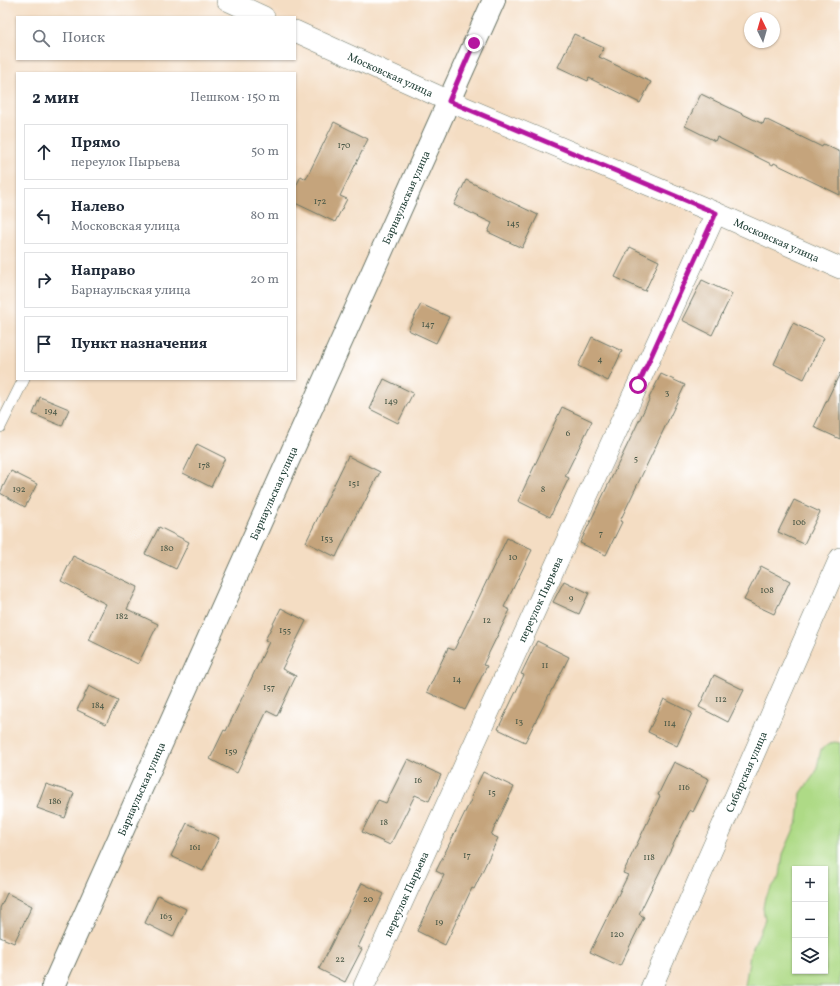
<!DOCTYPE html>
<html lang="ru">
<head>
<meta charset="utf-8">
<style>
  body { margin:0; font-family:Vollkorn,serif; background:#f2f2f3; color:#1f2937 }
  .controls { position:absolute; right:12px; bottom:12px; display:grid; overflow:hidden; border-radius:0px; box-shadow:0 1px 3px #0004 }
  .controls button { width:36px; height:36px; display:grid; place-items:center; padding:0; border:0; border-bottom:1px solid #e0e1e3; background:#fff; color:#1f2937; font:20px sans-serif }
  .compass { position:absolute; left:744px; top:12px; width:36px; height:36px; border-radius:50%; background:#fff; box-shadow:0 1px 3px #0004; rotate:355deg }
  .stop { position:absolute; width:12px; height:12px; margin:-9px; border:3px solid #b5179e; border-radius:50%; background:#fff }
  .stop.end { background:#b5179e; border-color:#fff; box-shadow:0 1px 4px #0008 }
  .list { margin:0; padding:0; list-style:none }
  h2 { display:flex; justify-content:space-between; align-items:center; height:52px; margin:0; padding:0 16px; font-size:17px }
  h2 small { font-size:13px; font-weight:400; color:#747a83 }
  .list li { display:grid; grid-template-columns:26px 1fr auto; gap:12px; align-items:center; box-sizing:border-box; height:56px; margin:0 8px 8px; padding:0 8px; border:1px solid #e0e1e3; border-radius:0px }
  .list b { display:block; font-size:15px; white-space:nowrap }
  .list p { margin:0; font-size:13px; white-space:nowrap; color:#747a83 }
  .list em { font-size:13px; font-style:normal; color:#747a83 }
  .icon { flex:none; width:22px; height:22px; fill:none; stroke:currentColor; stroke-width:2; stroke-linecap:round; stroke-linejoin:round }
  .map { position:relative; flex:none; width:840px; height:986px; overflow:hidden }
  .search { position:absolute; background:#fff; box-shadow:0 1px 3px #0004; left:16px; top:16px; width:280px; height:44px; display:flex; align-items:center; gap:10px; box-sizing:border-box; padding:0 14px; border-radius:0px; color:#747a83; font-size:15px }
  .panel { position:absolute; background:#fff; box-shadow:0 1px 3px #0004; left:16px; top:72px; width:280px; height:308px; border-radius:0px }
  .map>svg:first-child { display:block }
</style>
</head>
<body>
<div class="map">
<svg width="840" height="986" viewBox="0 0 840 986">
  <rect width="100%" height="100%" fill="#fff"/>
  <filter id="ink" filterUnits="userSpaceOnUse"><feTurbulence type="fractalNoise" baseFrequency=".025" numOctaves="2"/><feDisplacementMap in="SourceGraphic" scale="8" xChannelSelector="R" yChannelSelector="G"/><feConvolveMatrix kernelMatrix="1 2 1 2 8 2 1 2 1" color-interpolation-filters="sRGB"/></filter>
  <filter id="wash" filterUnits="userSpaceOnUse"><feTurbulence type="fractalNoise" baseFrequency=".012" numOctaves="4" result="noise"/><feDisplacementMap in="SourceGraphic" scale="16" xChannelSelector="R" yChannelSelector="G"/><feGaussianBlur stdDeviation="0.9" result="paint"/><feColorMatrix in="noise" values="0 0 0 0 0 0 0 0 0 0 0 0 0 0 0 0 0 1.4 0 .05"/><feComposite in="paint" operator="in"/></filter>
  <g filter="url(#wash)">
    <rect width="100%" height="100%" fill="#f4ddc3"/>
    <path fill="#aeda86" stroke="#668c5d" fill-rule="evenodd" d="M834,742L840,743V986H745L750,954L765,920L763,908L765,897L780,876L783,854L798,820L801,793L816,772L821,749ZM795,869H825V971H795Z"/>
    <g id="blocks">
      <g fill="#c5a47c">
        <path d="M574,34L604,48L599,57L651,82L640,103L589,78L588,81L558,67Z"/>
        <path d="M701,94L763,124L765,119L822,147L823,144L840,152V195L774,163L773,165L717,137L715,141L685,126Z"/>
        <path d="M334,122L368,139L340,196L347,199L335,222L295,203V188L301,176L306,179Z"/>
        <path d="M466,180L538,215L522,248L488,232L492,223L454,205Z"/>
        <path d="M630,247L659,261L645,291L615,277Z"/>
        <path d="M702,280L732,294L712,335L682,320Z"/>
        <path d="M421,304L449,317L436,343L408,330Z"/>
        <path d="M793,323L824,338L804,379L774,364Z"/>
        <path d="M592,337L622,351L608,381L578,366Z"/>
        <path d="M840,373V439L814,427Z"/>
        <path d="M661,374L685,385L620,521L622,522L606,555L580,543L650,398H649Z"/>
        <path d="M384,379L413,393L398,423L370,409Z"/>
        <path d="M40,397L69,409L62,426L33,414Z"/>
        <path d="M562,407L592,421L565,476L569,478L550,517L518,501Z"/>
        <path d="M197,444L225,458L211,487L183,473Z"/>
        <path d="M348,456L380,472L361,509H359L336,557L306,542Z"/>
        <path d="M11,471L37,484L25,507L0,493Z"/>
        <path d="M794,500L820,512L804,544L778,532Z"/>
        <path d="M159,527L189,542L176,569L145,554Z"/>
        <path d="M507,538L532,550L504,607L510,610L483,665L487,666L465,710L427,692L448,648L454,650Z"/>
        <path d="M73,556L138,587L127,609L158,624L138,664L89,640L106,604L61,581Z"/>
        <path d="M761,566L790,581L774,614L744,600Z"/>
        <path d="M564,581L589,593L579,614L553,602Z"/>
        <path d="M281,608L306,621L282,669L296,676L277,716L267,711L237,773L210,759L224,730L226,731L269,642L265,640Z"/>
        <path d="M537,641L569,657L553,689H552L525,742L498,729L524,675L521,674Z"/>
        <path d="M714,675L744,690L728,722L699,707Z"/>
        <path d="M89,686L118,701L106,724L77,710Z"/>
        <path d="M664,699L692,713L677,746L648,732Z"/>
        <path d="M408,759L441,775L429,801L415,795L390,845L362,832L378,800L386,803Z"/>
        <path d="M674,762L709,779L693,812L690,810L639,914L644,917L620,966L590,952L628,875L623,873L660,796L658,795Z"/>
        <path d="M483,772L514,787L491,835L498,838L474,889L472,888L445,945L417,931L444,875L436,871L472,798L471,797Z"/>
        <path d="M46,784L74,793L65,818L37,808Z"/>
        <path d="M187,823L219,838L203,871L171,856Z"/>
        <path d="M362,883L384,894L358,947L362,949L345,982L319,969Z"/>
        <path d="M7,893L32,906L14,943L0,937V908Z"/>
        <path d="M158,895L186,909L173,937L145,923Z"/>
      </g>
    </g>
  </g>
  <g filter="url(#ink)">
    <use href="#blocks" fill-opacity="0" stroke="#6a7566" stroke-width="1"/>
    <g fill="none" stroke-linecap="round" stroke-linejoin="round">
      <g stroke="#6a7566" stroke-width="12">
        <path id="service" d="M0,427L24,379"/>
      </g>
      <g stroke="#6a7566" stroke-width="22">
        <g id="minor">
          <path d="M227,0L264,17"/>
          <path id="s1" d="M295,31L449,101L716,213L840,268"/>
          <path id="s2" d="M364,986L716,213"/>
          <path id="s3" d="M652,986L840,558"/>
        </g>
      </g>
      <g stroke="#6a7566" stroke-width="24">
        <g id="tertiary">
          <path id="s4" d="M53,986L494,0"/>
        </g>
      </g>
      <use href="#service" stroke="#fff" stroke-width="11"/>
      <use href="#minor" stroke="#fff" stroke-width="21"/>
      <use href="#tertiary" stroke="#fff" stroke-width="22"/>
    </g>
  </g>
  <g fill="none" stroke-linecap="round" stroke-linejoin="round" filter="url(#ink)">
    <path stroke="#b5179e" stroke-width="5" d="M474,43L449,101L716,213L638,385"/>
  </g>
  <g text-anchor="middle" stroke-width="4" stroke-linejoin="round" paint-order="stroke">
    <g font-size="9" fill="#485746">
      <text x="344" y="148">170</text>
      <text x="320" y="204">172</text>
      <text x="513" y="226">145</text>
      <text x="428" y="327">147</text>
      <text x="600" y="362">4</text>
      <text x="667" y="395">3</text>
      <text x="391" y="404">149</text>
      <text x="51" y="414">194</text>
      <text x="568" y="436">6</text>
      <text x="636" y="461">5</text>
      <text x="204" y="468">178</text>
      <text x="354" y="486">151</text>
      <text x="19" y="492">192</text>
      <text x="543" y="492">8</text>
      <text x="799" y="525">106</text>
      <text x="601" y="536">7</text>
      <text x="327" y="541">153</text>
      <text x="167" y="551">180</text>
      <text x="513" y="560">10</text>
      <text x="767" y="593">108</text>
      <text x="571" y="601">9</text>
      <text x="122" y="619">182</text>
      <text x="487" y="623">12</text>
      <text x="285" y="633">155</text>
      <text x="545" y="668">11</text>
      <text x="457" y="682">14</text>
      <text x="269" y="690">157</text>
      <text x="721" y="702">112</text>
      <text x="98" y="708">184</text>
      <text x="519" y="724">13</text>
      <text x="670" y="726">114</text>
      <text x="231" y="754">159</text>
      <text x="418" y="783">16</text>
      <text x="684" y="790">116</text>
      <text x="492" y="795">15</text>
      <text x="55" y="804">186</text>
      <text x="384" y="825">18</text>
      <text x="195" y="850">161</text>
      <text x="467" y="858">17</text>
      <text x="649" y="860">118</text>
      <text x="368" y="902">20</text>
      <text x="166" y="919">163</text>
      <text x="439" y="925">19</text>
      <text x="617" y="937">120</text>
      <text x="340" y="962">22</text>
    </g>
    <g font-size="11" fill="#1f3d34" stroke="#fff">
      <text dy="4" stroke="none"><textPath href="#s1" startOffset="105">Московская улица</textPath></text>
      <text dy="4" stroke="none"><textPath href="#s4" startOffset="864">Барнаульская улица</textPath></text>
      <text dy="4" stroke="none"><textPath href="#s1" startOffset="525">Московская улица</textPath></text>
      <text dy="4" stroke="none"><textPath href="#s4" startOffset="540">Барнаульская улица</textPath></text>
      <text dy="4" stroke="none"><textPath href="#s2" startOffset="425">переулок Пырьева</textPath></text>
      <text dy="4" stroke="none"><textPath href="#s3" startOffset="234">Сибирская улица</textPath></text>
      <text dy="4" stroke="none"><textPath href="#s4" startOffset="216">Барнаульская улица</textPath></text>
      <text dy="4" stroke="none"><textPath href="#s2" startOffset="101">переулок Пырьева</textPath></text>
    </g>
  </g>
</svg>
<div class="controls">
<button>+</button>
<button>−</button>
<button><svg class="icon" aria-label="layers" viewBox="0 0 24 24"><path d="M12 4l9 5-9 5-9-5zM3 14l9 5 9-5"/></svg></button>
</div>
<svg class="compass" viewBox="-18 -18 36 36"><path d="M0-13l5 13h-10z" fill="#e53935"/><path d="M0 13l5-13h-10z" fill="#747a83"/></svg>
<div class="stop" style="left:638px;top:385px"></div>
<div class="stop end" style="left:474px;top:43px"></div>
<div class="search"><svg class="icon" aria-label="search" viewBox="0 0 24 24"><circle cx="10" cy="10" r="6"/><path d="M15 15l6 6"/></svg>Поиск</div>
<section class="panel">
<h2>2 мин<small>Пешком · 150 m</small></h2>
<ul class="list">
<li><svg class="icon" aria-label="ahead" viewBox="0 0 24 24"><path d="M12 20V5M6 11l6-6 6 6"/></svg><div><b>Прямо</b><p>переулок Пырьева</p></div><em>50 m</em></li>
<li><svg class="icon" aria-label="left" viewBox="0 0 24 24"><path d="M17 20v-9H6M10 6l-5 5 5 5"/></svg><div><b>Налево</b><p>Московская улица</p></div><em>80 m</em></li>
<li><svg class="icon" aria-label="right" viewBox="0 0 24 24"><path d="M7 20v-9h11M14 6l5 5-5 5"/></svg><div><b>Направо</b><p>Барнаульская улица</p></div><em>20 m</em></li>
<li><svg class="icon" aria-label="arrive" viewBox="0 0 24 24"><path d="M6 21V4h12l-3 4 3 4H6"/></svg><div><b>Пункт назначения</b></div></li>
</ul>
</section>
</div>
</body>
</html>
